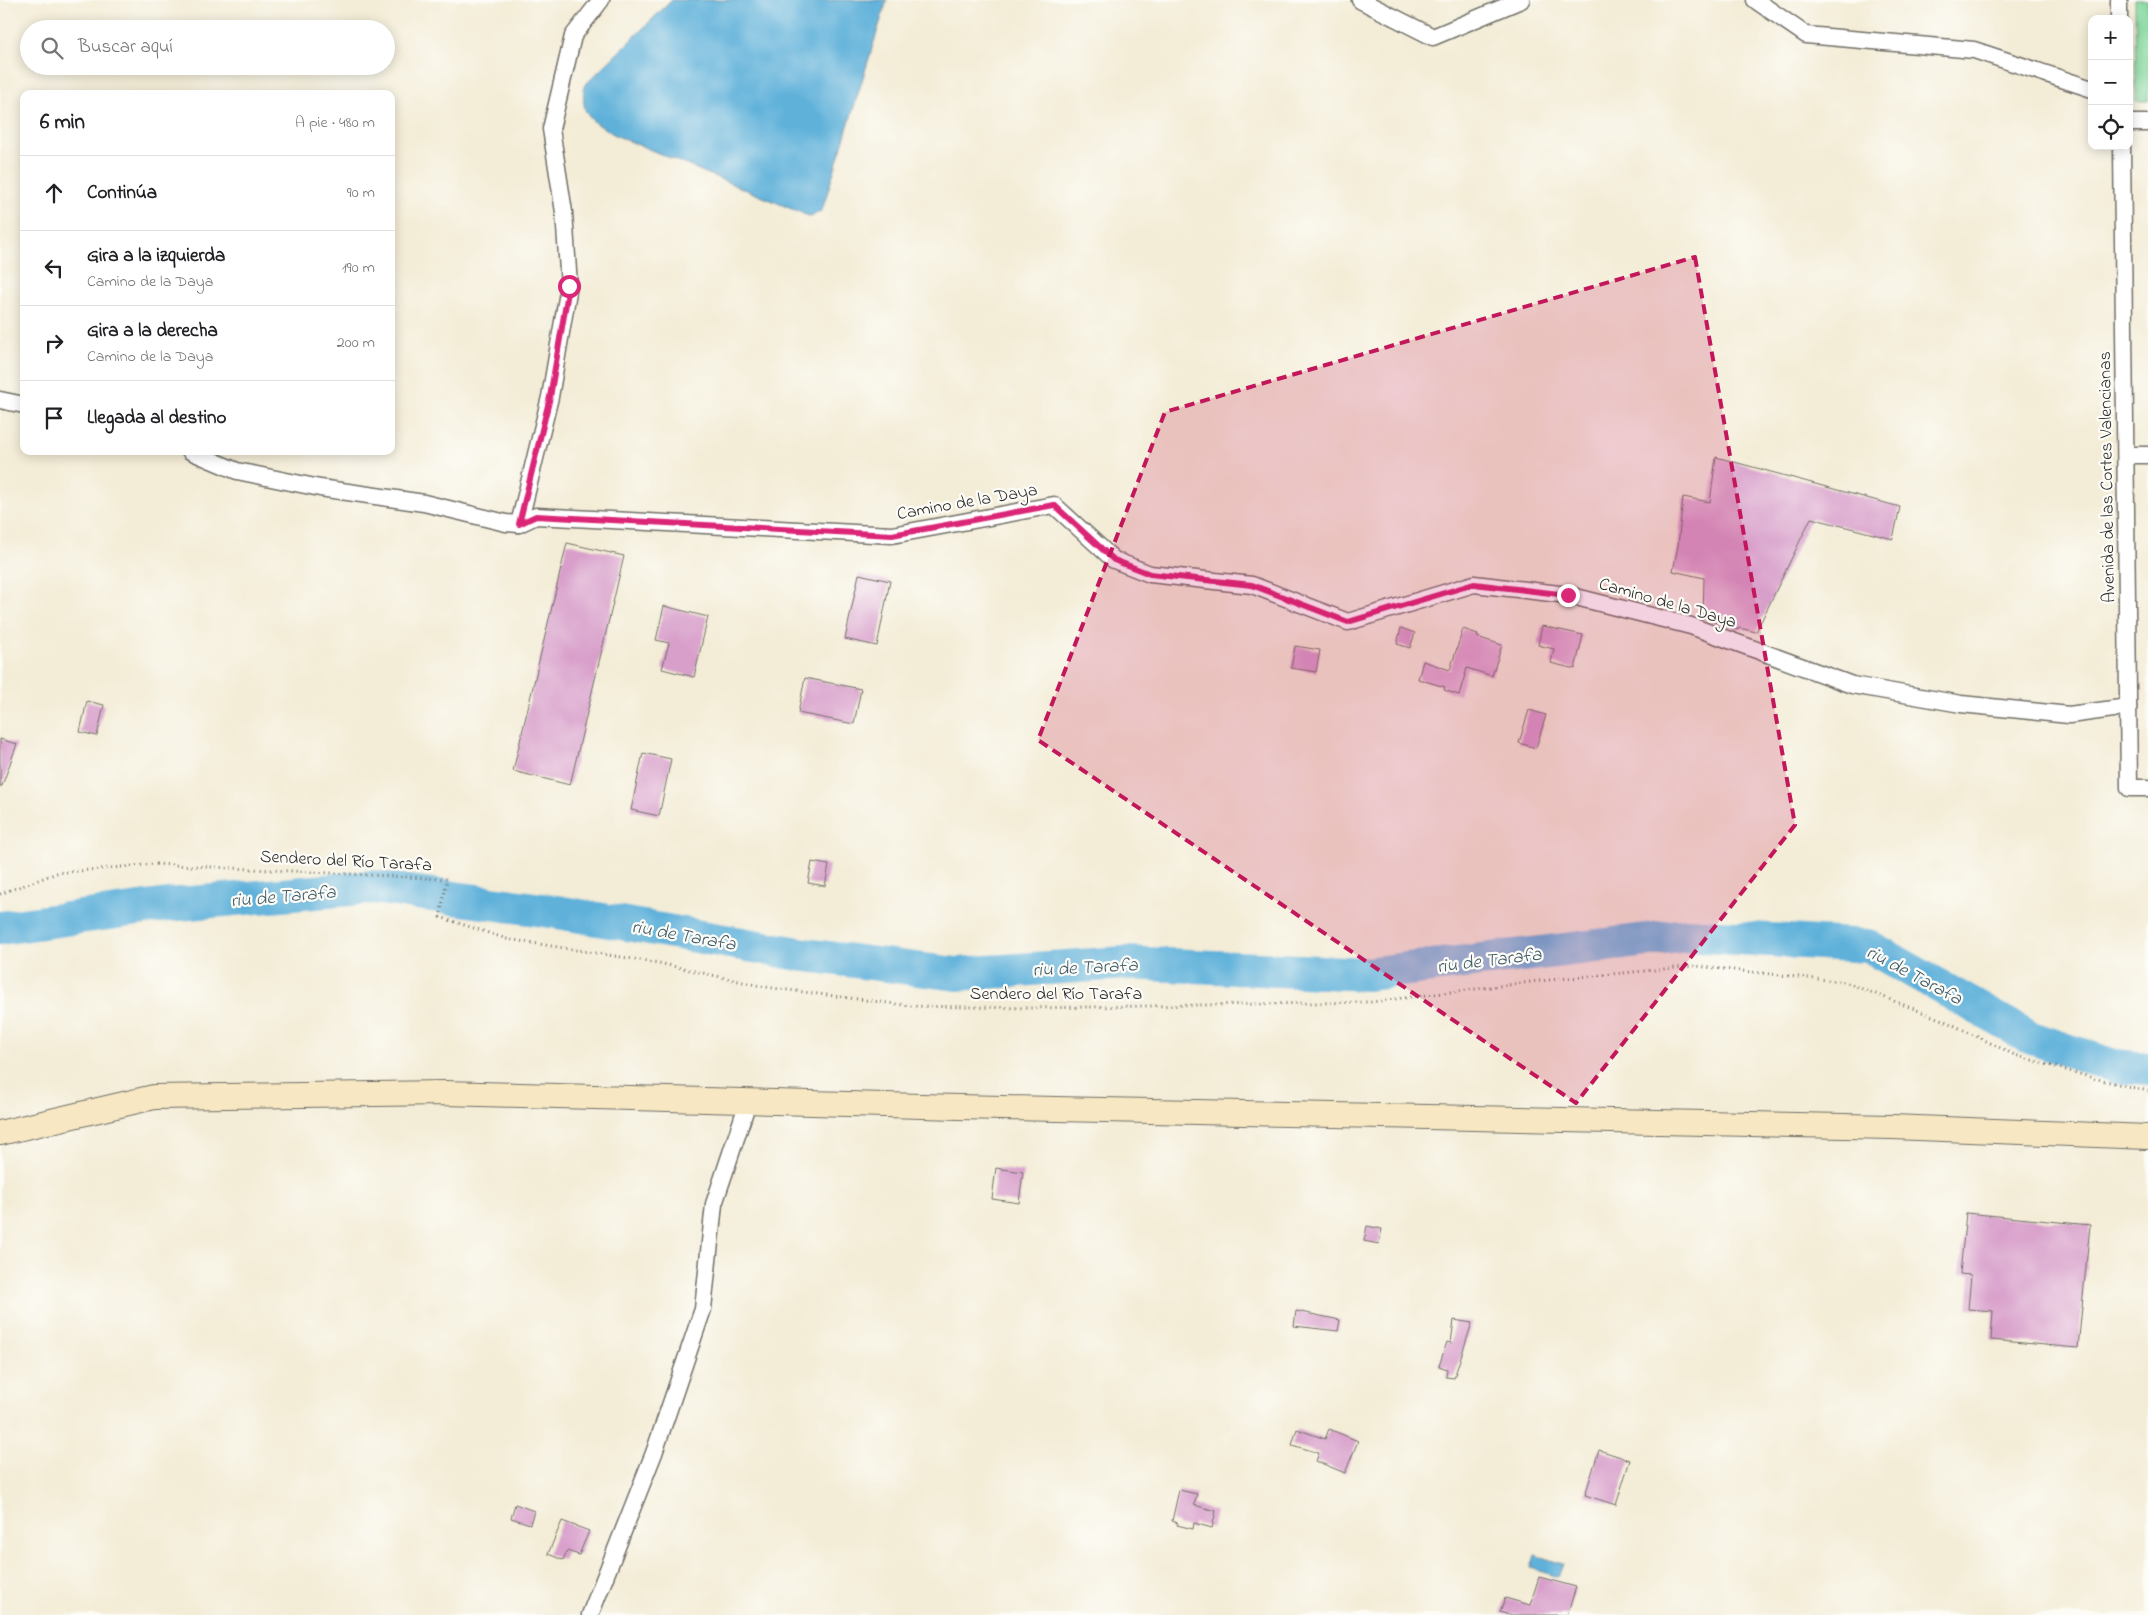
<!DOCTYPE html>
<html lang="es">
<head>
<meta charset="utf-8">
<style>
  body { margin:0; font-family:"Indie Flower",sans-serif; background:#f6f6f6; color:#202124 }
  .controls { position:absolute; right:15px; top:15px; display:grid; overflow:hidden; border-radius:10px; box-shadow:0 2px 12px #0003 }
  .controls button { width:45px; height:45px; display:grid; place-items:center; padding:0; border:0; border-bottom:1px solid #e0e0e0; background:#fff; color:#202124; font:25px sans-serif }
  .stop { position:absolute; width:15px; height:15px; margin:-11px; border:4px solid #db2777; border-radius:50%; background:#fff }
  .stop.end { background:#db2777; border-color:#fff; box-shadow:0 1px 5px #0008 }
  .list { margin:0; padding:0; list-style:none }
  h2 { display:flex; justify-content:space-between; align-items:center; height:65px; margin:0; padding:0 20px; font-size:21px }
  h2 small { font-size:16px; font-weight:400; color:#757577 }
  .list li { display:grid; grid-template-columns:32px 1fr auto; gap:15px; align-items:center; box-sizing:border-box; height:75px; padding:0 20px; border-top:1px solid #e0e0e0 }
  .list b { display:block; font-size:19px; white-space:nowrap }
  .list p { margin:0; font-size:16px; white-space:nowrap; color:#757577 }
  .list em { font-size:16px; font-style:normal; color:#757577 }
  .icon { flex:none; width:28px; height:28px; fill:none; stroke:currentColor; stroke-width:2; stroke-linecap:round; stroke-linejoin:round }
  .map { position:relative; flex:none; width:2148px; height:1615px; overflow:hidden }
  .search { position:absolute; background:#fff; box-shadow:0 2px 12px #0003; left:20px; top:20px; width:375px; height:55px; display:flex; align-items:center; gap:12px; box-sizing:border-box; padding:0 18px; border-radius:28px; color:#757577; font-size:19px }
  .panel { position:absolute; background:#fff; box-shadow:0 2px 12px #0003; left:20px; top:90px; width:375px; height:365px; border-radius:10px }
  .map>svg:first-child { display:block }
</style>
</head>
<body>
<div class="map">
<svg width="2148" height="1615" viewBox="0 0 2148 1615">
  <rect width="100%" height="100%" fill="#fdfcf7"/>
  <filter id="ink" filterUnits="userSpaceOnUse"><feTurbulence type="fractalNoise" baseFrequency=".02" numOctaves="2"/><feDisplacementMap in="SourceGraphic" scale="10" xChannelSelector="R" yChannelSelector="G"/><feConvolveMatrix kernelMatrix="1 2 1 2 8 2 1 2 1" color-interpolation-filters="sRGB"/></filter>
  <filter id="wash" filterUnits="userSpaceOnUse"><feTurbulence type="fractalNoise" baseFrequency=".0096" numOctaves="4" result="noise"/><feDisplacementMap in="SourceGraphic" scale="20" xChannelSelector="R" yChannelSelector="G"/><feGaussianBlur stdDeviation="1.12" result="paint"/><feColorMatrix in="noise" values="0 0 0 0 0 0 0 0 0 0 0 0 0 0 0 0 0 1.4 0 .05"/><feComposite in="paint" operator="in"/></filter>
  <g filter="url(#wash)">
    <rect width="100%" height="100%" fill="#f3ecd6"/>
    <path fill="#7ed69a" stroke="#548062" d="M2135,0H2148V101H2136Z"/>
    <g fill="#5fb1da" stroke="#456e82">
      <path d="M672,0H887L822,210L811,217L615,135C590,119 581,118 584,86Z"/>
      <path d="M1535,1555L1563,1564L1558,1577L1531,1568Z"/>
    </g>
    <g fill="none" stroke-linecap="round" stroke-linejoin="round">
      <path stroke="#5fb1da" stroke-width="34" d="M0,928L168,905L373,887L557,912L805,955L957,974L1125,963L1367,974L1688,935L1868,946L2029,1037L2114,1066L2148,1069"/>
    </g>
    <g id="blocks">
      <g fill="#d89fcb">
        <path d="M1716,457L1900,507L1893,539L1811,518L1756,632L1739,628L1738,630L1703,618L1704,578L1673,571L1678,546L1683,497L1710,502Z"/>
        <path d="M567,543L624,556L570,785L513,771Z"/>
        <path d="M859,574L890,581L877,646L845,639Z"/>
        <path d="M664,606L708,617L694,677L662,669L669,643L656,640Z"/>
        <path d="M1542,626L1583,635L1575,669L1551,663L1554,649L1538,645Z"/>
        <path d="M1401,628L1415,633L1410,648L1397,644Z"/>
        <path d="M1463,629L1478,634L1477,637L1502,645L1492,676L1467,668L1459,695L1444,690L1445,687L1418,679L1423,661L1450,670Z"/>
        <path d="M1295,646L1320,650L1316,672L1291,668Z"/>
        <path d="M805,678L861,689L854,724L798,713Z"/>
        <path d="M87,701L104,705L97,736L80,732Z"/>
        <path d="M1529,710L1546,715L1536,748L1519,743Z"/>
        <path d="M0,739L17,744L2,786H0Z"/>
        <path d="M643,753L671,759L659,816L631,810Z"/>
        <path d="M812,862L829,865L825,886L808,883Z"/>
        <path d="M996,1168L1023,1172L1019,1203L992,1199Z"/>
        <path d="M1966,1213L2090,1225L2078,1348L1991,1340L1993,1311L1968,1309L1971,1275L1960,1274Z"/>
        <path d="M1367,1226L1382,1229L1379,1244L1364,1241Z"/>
        <path d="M1296,1311L1340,1320L1338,1331L1294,1326Z"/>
        <path d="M1454,1320L1472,1323L1454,1378L1446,1377L1447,1369L1439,1366L1447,1342L1451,1343Z"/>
        <path d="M1297,1429L1325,1439L1329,1429L1358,1441L1345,1473L1316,1461L1319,1453L1292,1445Z"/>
        <path d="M1599,1450L1630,1460L1616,1505L1585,1495Z"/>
        <path d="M1179,1490L1197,1494L1194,1505L1216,1511L1212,1528L1194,1523L1193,1529L1177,1525L1178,1523L1172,1521Z"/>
        <path d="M515,1504L534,1511L530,1524L511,1518Z"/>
        <path d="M562,1521L589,1531L579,1555L567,1551L563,1560L548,1554Z"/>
        <path d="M1539,1577L1576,1587L1567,1615H1509L1500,1612L1505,1598L1530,1605Z"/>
      </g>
    </g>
  </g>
  <g filter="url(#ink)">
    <use href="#blocks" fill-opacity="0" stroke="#716f67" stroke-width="1"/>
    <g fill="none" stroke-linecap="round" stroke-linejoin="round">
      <g stroke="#716f67" stroke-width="19">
        <g id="minor">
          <path d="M1360,0L1433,37L1521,0"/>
          <path d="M1755,0L1806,35L1974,50L2092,89"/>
          <path d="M2119,0V19"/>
          <path d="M2129,123H2148"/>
          <path d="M2122,146L2129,788H2148"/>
          <path d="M0,400L24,405"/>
          <path d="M190,451L237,471L320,488L424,503L506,523L519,524L536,516L892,535L1054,505L1114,560L1150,574L1252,585L1348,622L1474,584L1568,595L1691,626L1852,685L1961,704L2069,715L2128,707"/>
          <path d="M2126,455H2148"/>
          <path d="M519,524L550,397L569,286L564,212L551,129L573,36L601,0"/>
          <path d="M590,1615L654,1453L703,1309L714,1204L748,1102"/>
        </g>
      </g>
      <g stroke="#716f67" stroke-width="26">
        <path id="secondary" d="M0,1133L154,1097L445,1093L959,1107L1892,1127L2148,1137"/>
      </g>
      <path stroke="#716f67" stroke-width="3" stroke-dasharray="1 4" stroke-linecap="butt" d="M0,894L57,873L154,864L447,879L440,917L507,939L659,963L765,987L911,1006L1032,1008L1371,1002L1539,981L1696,966L1845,982L1945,1021L2015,1055L2093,1078L2148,1091"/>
      <use href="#minor" stroke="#fff" stroke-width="16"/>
      <use href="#secondary" stroke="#f7e8c3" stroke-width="24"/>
    </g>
  </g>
  <g fill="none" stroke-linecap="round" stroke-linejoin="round" filter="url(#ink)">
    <path stroke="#db2777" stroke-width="6" d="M569,286L550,397L519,524L536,516L892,535L1054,505L1114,560L1150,574L1252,585L1348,622L1474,584L1568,595"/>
  </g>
  <path fill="#c2185b" fill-opacity="0.2" stroke="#c2185b" stroke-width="4" stroke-dasharray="10 6" stroke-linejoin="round" d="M1695,257L1795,825L1576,1103L1038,740L1165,412Z"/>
  <g text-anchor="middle" stroke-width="4.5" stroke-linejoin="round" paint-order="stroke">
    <g font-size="18" fill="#2b2b2b" stroke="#fdfcf7">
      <text transform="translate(2106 477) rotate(-91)" y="6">Avenida de las Cortes Valencianas</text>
      <text transform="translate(967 501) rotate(-10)" y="6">Camino de la Daya</text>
      <text transform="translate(1668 602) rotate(16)" y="6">Camino de la Daya</text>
      <text transform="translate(346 860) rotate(3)" y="6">Sendero del Río Tarafa</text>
      <text x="1056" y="999">Sendero del Río Tarafa</text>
    </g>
    <g font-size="19" font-style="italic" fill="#3d5a68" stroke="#fdfcf7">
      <text transform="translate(283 895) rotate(-5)" y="7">riu de Tarafa</text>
      <text transform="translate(684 934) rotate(10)" y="7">riu de Tarafa</text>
      <text transform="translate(1489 959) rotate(-7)" y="7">riu de Tarafa</text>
      <text transform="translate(1085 966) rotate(-3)" y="7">riu de Tarafa</text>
      <text transform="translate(1915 974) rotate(28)" y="7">riu de Tarafa</text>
    </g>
  </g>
</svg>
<div class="controls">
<button>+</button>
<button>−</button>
<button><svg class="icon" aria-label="locate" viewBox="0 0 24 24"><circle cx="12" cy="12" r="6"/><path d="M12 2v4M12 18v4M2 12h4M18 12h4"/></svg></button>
</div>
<div class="stop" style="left:569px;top:286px"></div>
<div class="stop end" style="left:1568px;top:595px"></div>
<div class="search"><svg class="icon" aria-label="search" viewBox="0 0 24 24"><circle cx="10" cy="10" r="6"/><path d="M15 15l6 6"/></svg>Buscar aquí</div>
<section class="panel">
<h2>6 min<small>A pie · 480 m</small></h2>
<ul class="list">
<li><svg class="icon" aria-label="ahead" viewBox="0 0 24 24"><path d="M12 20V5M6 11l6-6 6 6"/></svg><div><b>Continúa</b></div><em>90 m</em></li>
<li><svg class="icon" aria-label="left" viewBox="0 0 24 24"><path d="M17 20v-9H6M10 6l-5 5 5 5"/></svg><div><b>Gira a la izquierda</b><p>Camino de la Daya</p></div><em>190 m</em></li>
<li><svg class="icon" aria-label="right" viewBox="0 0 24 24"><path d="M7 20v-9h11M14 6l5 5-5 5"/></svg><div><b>Gira a la derecha</b><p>Camino de la Daya</p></div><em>200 m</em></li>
<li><svg class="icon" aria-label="arrive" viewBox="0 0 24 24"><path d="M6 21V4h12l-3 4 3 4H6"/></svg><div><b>Llegada al destino</b></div></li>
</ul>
</section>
</div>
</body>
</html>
